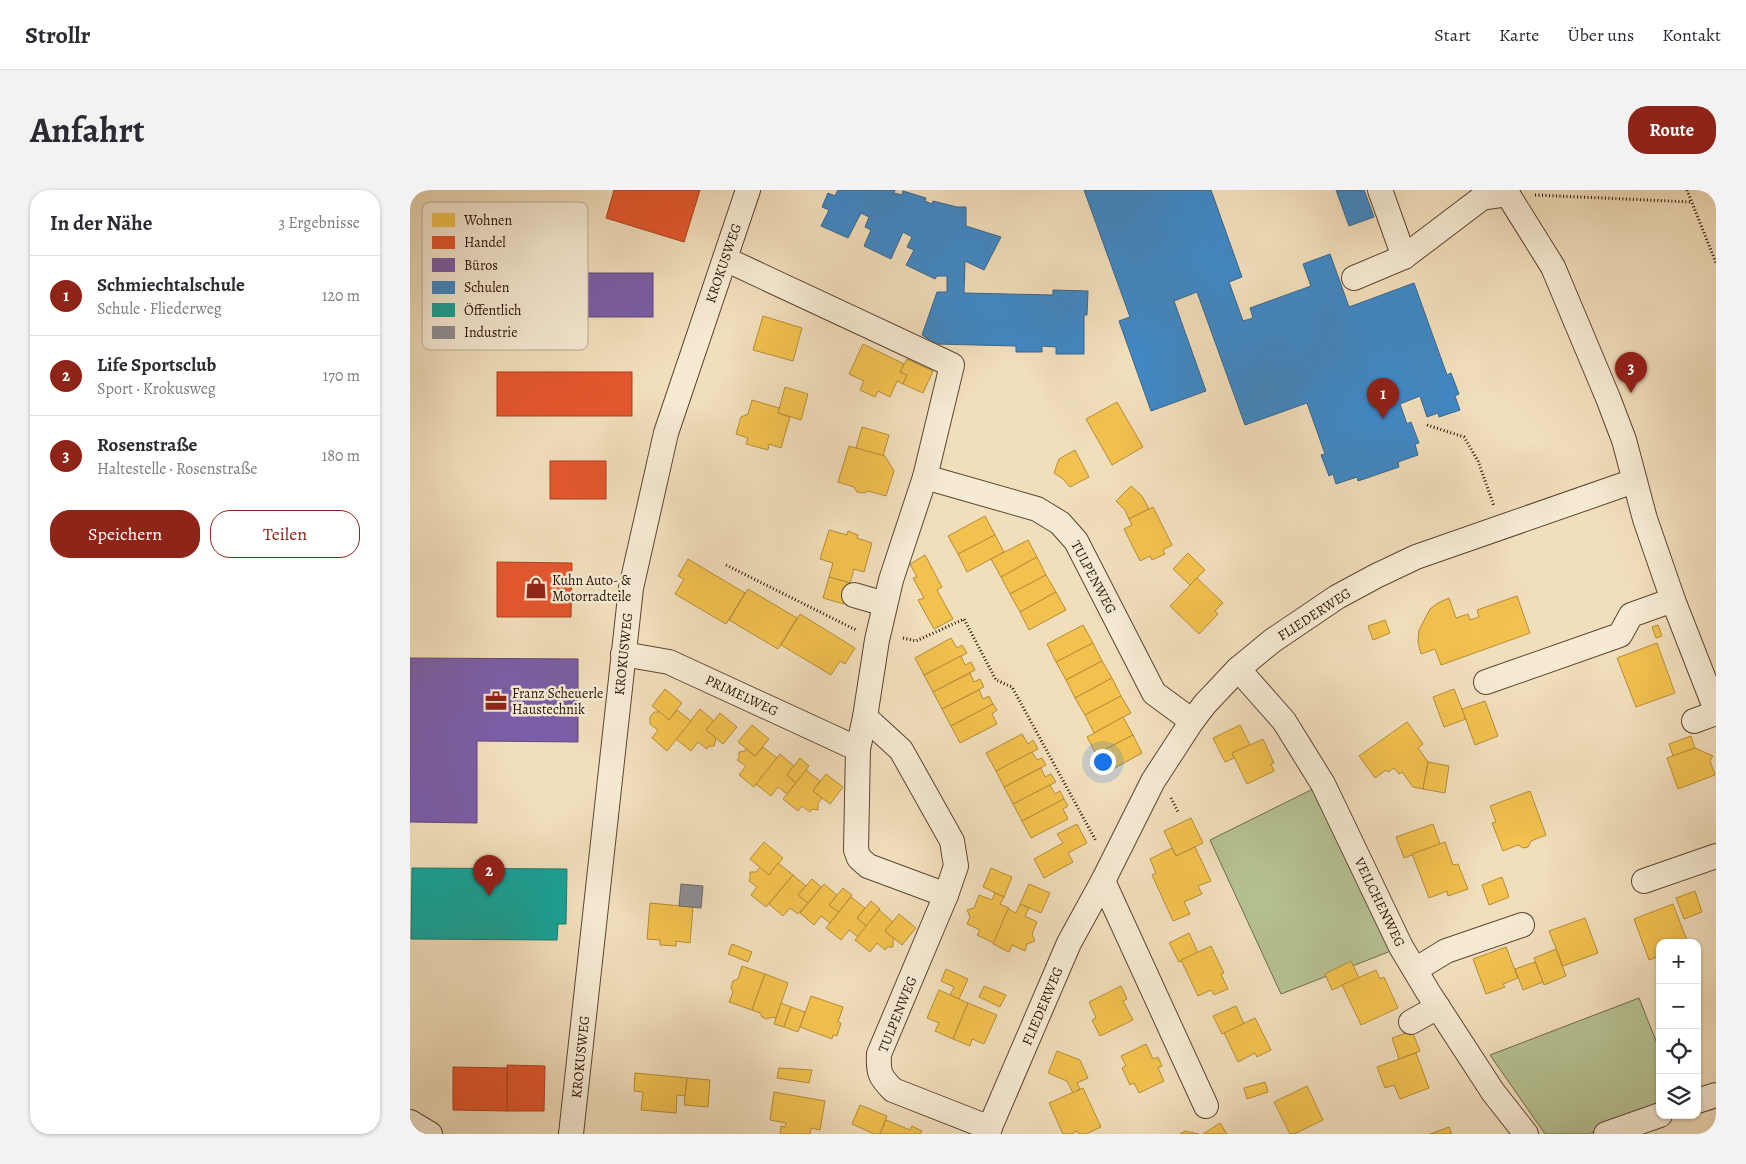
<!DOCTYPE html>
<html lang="de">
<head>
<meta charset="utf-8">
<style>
  body { margin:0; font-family:Alegreya,serif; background:#f2f2f3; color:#2b2b33 }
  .controls { position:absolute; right:15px; bottom:15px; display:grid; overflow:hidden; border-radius:10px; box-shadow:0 1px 4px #0004 }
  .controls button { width:45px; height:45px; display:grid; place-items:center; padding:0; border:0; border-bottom:1px solid #e1e1e2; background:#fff; color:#2b2b33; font:25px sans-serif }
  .you { position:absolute; left:692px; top:571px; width:18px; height:18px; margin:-12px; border:4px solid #fff; border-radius:50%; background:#1a73e8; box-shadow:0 0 0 8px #1a73e833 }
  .badge { display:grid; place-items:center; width:32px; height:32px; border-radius:50%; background:#8f2418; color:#fff; font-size:16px; font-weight:700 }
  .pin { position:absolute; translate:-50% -41px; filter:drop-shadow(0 1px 2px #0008) }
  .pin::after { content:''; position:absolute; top:26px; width:18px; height:15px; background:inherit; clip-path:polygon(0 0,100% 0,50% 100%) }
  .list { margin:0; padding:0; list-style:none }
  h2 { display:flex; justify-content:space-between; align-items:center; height:65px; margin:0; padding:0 20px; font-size:21px }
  h2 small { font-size:16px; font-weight:400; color:#7c7c81 }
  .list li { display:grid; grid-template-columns:32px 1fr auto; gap:15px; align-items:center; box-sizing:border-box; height:80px; padding:0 20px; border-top:1px solid #e1e1e2 }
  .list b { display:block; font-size:19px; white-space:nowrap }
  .list p { margin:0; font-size:16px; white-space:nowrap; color:#7c7c81 }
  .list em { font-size:16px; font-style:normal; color:#7c7c81 }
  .actions { display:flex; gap:10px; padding:15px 20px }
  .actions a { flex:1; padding:11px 0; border:1px solid #8f2418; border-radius:20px; text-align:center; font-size:18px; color:#8f2418 }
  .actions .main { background:#8f2418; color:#fff }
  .icon { flex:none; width:28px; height:28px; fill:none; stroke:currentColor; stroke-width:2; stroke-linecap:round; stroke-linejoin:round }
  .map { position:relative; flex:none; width:1306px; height:944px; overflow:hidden; border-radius:20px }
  header { display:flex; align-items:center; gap:30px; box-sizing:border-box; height:70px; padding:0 25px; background:#fff; border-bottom:1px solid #e1e1e2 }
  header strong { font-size:24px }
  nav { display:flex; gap:28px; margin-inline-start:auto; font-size:18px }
  .intro { display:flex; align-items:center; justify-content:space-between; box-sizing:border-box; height:120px; padding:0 30px }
  h1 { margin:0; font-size:35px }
  .button { padding:12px 22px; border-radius:20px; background:#8f2418; color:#fff; font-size:18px; font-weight:700 }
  main { display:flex; gap:30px; padding:0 30px }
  aside { flex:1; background:#fff; border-radius:20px; box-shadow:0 1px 4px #0004 }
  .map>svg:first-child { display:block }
</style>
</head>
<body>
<header>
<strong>Strollr</strong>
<nav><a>Start</a><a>Karte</a><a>Über uns</a><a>Kontakt</a></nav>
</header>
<div class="intro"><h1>Anfahrt</h1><a class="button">Route</a></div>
<main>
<aside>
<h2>In der Nähe<small>3 Ergebnisse</small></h2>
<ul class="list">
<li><span class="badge">1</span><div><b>Schmiechtalschule</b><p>Schule · Fliederweg</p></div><em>120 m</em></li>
<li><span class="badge">2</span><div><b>Life Sportsclub</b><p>Sport · Krokusweg</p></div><em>170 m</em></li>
<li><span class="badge">3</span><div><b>Rosenstraße</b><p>Haltestelle · Rosenstraße</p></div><em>180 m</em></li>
</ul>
<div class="actions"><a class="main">Speichern</a><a>Teilen</a></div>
</aside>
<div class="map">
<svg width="1306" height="944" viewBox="0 0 1306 944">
  <rect width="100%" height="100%" fill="#f1debb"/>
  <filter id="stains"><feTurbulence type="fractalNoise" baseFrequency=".004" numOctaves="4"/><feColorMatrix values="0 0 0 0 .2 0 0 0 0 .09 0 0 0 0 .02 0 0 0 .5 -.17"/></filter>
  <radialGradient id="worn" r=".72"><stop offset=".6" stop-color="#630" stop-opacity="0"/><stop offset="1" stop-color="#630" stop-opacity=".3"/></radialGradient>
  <g fill="#b6c293" stroke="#706a4c">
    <path d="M913,594L991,757L871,804L800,650Z"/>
    <path d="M1229,808L1250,861V916L1178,944H1135L1080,865Z"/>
  </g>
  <g fill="#f2c14e" stroke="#b68c38">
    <path d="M353,126L392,138L383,171L343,160Z"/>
    <path d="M453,154L494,174L490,182L497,185L493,194L487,191L480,207L468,201L465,207L450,200L454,191L439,184Z"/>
    <path d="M497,169L523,181L513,203L493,194L497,185L490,182Z"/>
    <path d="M375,197L398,204L391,230L368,223Z"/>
    <path d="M342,210L369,218L368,223L380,227L371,258L359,254L358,260L336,254L338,248L326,244L331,227L338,224Z"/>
    <path d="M707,212L733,257L702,275L676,229Z"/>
    <path d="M452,237L479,245L473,266L446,258Z"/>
    <path d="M439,256L475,266L484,281L476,306L458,301L454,303L447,302L444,297L428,292Z"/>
    <path d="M665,260L679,287L660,297L653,289L644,283L649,269Z"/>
    <path d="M721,296L732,306L739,319L719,329L715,320L706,311Z"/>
    <path d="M743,317L762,355L753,360L755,364L742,370L740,366L730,371L714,339L722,335L719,329Z"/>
    <path d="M575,326L585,345L548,364L538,346Z"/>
    <path d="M419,340L437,345L438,341L448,345L447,348L462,353L454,382L444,379L440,393L419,387L423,373L410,369Z"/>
    <path d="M585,345L594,362L557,382L548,364Z"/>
    <path d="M618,350L627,367L591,387L581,369Z"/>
    <path d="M778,363L795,380L780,395L763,379Z"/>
    <path d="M515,365L532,397L527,400L543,429L524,439L508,410L514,408L503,388L507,387L500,374Z"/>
    <path d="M627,367L636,385L600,404L591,387Z"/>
    <path d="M278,369L335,403L316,434L265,404L274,389L268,386Z"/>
    <path d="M636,385L646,402L610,422L600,404Z"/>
    <path d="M419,387L440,393L434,414L413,408Z"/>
    <path d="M787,388L813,413L805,421L808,424L789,444L760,416Z"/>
    <path d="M338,399L387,428L368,459L319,430Z"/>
    <path d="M646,402L656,420L619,440L610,422Z"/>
    <path d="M1107,406L1120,443L1031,475L1025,459L1011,464L1008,452L1009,440L1020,419L1028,413L1039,408L1046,428L1058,424L1060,430L1069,427L1067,420Z"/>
    <path d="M390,424L445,458L435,474L430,471L421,485L371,455Z"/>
    <path d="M975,430L980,443L963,450L958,436Z"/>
    <path d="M673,435L683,453L646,472L637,454Z"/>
    <path d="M1248,435L1252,446L1246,448L1242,437Z"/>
    <path d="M541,448L547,458L552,455L557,463L514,485L505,468Z"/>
    <path d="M683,453L692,471L656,490L646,472Z"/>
    <path d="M1247,453L1265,503L1226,517L1207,468Z"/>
    <path d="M551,466L555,475L561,472L565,480L523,502L514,485Z"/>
    <path d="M692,471L702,488L665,508L656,490Z"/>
    <path d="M560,483L564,492L570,489L574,497L532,519L523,502Z"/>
    <path d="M702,488L711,506L675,525L665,508Z"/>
    <path d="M255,499L272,513L259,530L242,516Z"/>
    <path d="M1044,499L1056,529L1034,537L1023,507Z"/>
    <path d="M569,500L573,509L579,506L583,514L541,536L532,519Z"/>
    <path d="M711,506L721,523L684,543L675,525Z"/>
    <path d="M1075,511L1088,546L1065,555L1052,519Z"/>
    <path d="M583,514L587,520L582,524L587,534L550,553L541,536Z"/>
    <path d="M290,519L304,531L296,540L306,548L304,556H299L297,559L288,552L281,561L266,549Z"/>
    <path d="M267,520L281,531L257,561L242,548L248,540L240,534V527L244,522H250L259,530Z"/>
    <path d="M310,523L327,537L313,554L296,540Z"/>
    <path d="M713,527L723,545L686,564L677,547Z"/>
    <path d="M997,532L1013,554L1008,558L1018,572L1013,599L1003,597L992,582L989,584L984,578L978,582L976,580L965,588L949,566Z"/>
    <path d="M342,535L359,549L345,566L328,552Z"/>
    <path d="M830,535L840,555L822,563L824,568L815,572L803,548Z"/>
    <path d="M612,544L618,554L623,550L628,559L586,581L576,563Z"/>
    <path d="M723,545L732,563L696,583L686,564Z"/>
    <path d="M1281,546L1285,558L1263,566L1259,554Z"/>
    <path d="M853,549L864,573L861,574L864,581L837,594L822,563Z"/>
    <path d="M353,557L367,568L344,597L329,585L336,576L327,570L329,568V562L335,561L336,559L345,566Z"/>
    <path d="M1285,558L1303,566L1300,571L1305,585L1268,599L1257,568Z"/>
    <path d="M622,562L627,570L632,568L636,575L594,597L586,581Z"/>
    <path d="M370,564L384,576L377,585L386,593L377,604L368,597L361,606L346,594Z"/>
    <path d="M390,568L399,576L386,593L377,585Z"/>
    <path d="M1018,572L1039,576L1035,603L1013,599Z"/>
    <path d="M631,578L635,587L641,584L646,592L603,614L594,597Z"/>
    <path d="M396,580L410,591L403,601L412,608L408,613V620L402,619L400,622L392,616L388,621L373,609Z"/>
    <path d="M416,584L433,597L420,614L403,601Z"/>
    <path d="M640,595L645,604L650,601L654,609L612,631L603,614Z"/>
    <path d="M1120,601L1136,645L1121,651L1118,657L1113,658L1108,655L1093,661L1082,633L1086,632L1080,616Z"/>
    <path d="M654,609L658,616L653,619L658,629L621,648L612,631Z"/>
    <path d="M781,628L793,653L766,666L754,641Z"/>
    <path d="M667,634L677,653L658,663L663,672L634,688L624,669L653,653L647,644Z"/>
    <path d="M1023,634L1030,654L994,668L986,647Z"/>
    <path d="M354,652L373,668L359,685L340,669Z"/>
    <path d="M1035,652L1043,675L1048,674L1058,699L1038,706L1037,701L1019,708L1002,664Z"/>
    <path d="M785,657L801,691L788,696L792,704L774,712L780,724L763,731L742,685L746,683L740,669L762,658L766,666Z"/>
    <path d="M368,673L383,685L356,717L341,705L347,697L339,691L340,689V682H346L350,677L359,685Z"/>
    <path d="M581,678L602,687L594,707L573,697Z"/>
    <path d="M383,685L396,696L388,705L398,713L388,724L380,718L373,726L359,714Z"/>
    <path d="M1092,687L1099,707L1079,715L1072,695Z"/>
    <path d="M402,689L411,697L398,713L388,705Z"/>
    <path d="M414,694L427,705L419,715L429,722L420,733L411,726L404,735L390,723Z"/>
    <path d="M619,694L640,703L631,723L610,714Z"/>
    <path d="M433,698L442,705L429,722L419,715Z"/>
    <path d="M1285,701L1292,722L1274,729L1266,708Z"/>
    <path d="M585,703L594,707L590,714L599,718L584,753L567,745L570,740L557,734L560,727L557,720L564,718L569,705L582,710Z"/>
    <path d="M441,707L455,718L447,728L457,736L448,747L439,740L431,750L416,738Z"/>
    <path d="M461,711L470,719L457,736L447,728Z"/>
    <path d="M240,713L283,717L280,753L266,751V756L250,755V750L237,749Z"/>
    <path d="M610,714L619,718L615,726L627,732L622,744L625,751L617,754L615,761L602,755L599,762L583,754L598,719L606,723Z"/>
    <path d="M1263,714L1278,753H1250V766L1239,770L1224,729Z"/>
    <path d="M469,720L483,732L475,741L484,749L483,751V757H477L475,760L467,753L460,762L445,750Z"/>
    <path d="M489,724L506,738L492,755L475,741Z"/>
    <path d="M1175,728L1188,763L1153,776L1139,741Z"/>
    <path d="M779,743L788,763L769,772L759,753Z"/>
    <path d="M322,754L342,762L338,772L318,764Z"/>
    <path d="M801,756L814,783L811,784L818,799L804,805L801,800L788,806L771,770Z"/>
    <path d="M1096,757L1108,788L1093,794L1095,797L1076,804L1063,769Z"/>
    <path d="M1146,759L1156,786L1134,795L1124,768Z"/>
    <path d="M941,771L949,788L922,800L915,784Z"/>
    <path d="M1125,772L1133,792L1113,800L1105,779Z"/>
    <path d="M332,776L355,784L342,820L319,812L323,802L321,798L323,791L328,789Z"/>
    <path d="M536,779L558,789L549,809L540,805L544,797L531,791Z"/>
    <path d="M966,780L970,789L974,787L988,818L951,835L932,795Z"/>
    <path d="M355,784L378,793L366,828L362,827L357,829L352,827L350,823L342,820Z"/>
    <path d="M574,796L596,805L590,817L569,807Z"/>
    <path d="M711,796L717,809L713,811L723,830L690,846L682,830L686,828L679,812Z"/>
    <path d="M529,800L558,813L543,849L525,841L529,833L517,828Z"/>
    <path d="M401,806L433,817L428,832L431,833L427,846L423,845L422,849L390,837Z"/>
    <path d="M371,813L381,817L374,837L364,834Z"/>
    <path d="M558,813L587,825L574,854L562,849L560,856L543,849Z"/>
    <path d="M826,816L834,834L812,844L803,826Z"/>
    <path d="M381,817L395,822L388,842L374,837Z"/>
    <path d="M845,828L861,860L847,867L845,863L828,872L814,843Z"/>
    <path d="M1002,841L1010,861L989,869L982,848Z"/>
    <path d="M736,854L743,869L748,867L752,876L748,878L754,891L729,903L724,893L720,895L712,878L716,876L711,866Z"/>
    <path d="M647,861L670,870L678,888L667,893L670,899L663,903L657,891L638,883Z"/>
    <path d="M1006,863L1019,898L990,909L984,895L975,898L967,877Z"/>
    <path d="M369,878L402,880L399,893L367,888Z"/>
    <path d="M225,883L277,888L275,906L267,905L266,923L231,920L233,902L224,901Z"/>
    <path d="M277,888L300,890L298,917L274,915Z"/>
    <path d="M855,892L858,902L837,909L834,898Z"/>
    <path d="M897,896L913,930L884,944H880L864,912Z"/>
    <path d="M673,898L691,937L676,944H669L667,941L661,944H653L639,913Z"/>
    <path d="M364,902L415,911L410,940L401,938L400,944H370L371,936L375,937L376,933L360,930Z"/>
    <path d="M450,915L477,926L470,944H464L442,934Z"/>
    <path d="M476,930L500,940L502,936L512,941L510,944H470Z"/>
    <path d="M810,933L817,944H793Z"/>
    <path d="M1039,937L1042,944H1020Z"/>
    <path d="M775,941L789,944H770Z"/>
  </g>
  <g fill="#e4572e" stroke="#ac4221">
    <path d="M204,0H290L274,52L196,28Z"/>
    <rect x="87" y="182" width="135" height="44"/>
    <rect x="140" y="271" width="56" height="38"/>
    <path d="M87,372L162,373L161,427H87Z"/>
    <path d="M97,875L135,876L134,921H97Z"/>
    <path d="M43,877L97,878V921L43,920Z"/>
  </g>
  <g fill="#7b5ea7" stroke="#634776">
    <rect x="105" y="83" width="138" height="44"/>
    <path d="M0,468L168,469V552L67,551V633L0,632Z"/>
  </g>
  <g fill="#3f88c5" stroke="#39658b">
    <path d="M428,0H485L484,3L492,5L493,1L516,8L515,11L522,14L523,11L547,17H556V36L591,47L574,80L555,71L554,103L643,105V100L678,101L677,125H674V164H646V157L632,156V162H606V156L526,154L512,145L527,102H537V86H527L525,89L496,75L504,60L497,57L502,47L493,42L481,69L454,56L461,40L455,37L459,27L451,23L438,48L411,36L419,20L412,17L418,3L425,6Z"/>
    <path d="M674,0H801L832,87L819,92L833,131L843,128L840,118L901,96L893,74L920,64L939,117L1004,93L1037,185L1041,183L1049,204L1045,206L1050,220L1029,227L1028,223L1017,227L1010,206L990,214L997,234L1001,232L1009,253L1005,254L1008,265L988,272L989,277L948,291L947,287L926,294L923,284L919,286L911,265L915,264L897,213L835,235L787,102L764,111L796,201L741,221L709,131L720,127Z"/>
    <path d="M926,0H954L964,27L939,36Z"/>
  </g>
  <path fill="#17a398" stroke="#1d786c" d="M2,678L157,679L156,734H148L147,750L1,749Z"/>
  <path fill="#8d8d92" stroke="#706867" d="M271,694L293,696L291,718L269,716Z"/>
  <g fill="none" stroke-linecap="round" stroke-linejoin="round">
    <g stroke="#5c4532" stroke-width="26">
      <g id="minor">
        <path d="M970,0L994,67"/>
        <path d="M1095,0L1143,77L1198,208L1214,250L1235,329L1263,410L1306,520"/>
        <path d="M315,69L542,175L515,287L481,390L467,450L455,527L448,559L446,660L449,668L458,676L536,705L469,864C468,883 470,887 483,900L580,938"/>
        <path d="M944,88L994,67L1072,8L1098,4"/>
        <path d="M515,287L627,319L650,333L666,351L744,503L782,531"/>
        <path d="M444,405L475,414"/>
        <path d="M213,464L259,472L448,559"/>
        <path d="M828,479L874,531L913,594L991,757L1018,802L1083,902L1116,944"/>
        <path d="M1076,492L1210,445L1221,425L1263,410"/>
        <path d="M455,527L491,560L542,651L546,676L536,705"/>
        <path d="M1284,531L1306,523"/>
        <path d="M693,691L796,916"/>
        <path d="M1234,691L1306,666"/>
        <path d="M1005,780L1036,761L1112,735"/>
        <path d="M1001,832L1028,817"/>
        <path d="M1287,911L1306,905"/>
        <path d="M0,932L20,944"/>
        <path d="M161,944L221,398L256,243L338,0"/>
        <path d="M577,944L659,753L693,691L743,591L782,531L795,514L828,479L862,451L927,407L966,386L1006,367L1224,291"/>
        <path d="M1196,944L1250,925"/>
      </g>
    </g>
    <g stroke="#2b1204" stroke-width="3" stroke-dasharray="1 2.5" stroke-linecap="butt">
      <path d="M1277,0L1306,73"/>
      <path d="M1125,5L1282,12"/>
      <path d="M1017,235L1054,247L1068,271L1084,316"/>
      <path d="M316,375L446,440"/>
      <path d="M493,448L506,451L554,429L586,490L602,497L686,651"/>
      <path d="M761,608L768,622"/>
    </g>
    <use href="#minor" stroke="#f6ead3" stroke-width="24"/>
  </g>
  <defs>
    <g id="shop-bare" transform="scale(1.725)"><path d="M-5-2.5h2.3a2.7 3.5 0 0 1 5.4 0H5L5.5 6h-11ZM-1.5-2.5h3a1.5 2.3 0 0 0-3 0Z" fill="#8f2418" stroke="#f6ead3" stroke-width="2.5" paint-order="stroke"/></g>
    <g id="office-bare" transform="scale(1.725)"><path d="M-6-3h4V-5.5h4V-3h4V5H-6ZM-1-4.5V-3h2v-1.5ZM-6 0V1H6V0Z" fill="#8f2418" stroke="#f6ead3" stroke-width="2.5" paint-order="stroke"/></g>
  </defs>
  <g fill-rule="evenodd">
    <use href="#shop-bare" x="126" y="398"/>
    <use href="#office-bare" x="86" y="511"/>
  </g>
  <g text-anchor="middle" stroke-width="5" stroke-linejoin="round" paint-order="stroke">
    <g font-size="14" fill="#2b1204" stroke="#f6ead3">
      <text transform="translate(313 73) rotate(-71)" y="5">KROKUSWEG</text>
      <text transform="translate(684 387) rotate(62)" y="5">TULPENWEG</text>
      <text transform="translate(904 424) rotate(-33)" y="5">FLIEDERWEG</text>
      <text transform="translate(213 464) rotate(-84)" y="5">KROKUSWEG</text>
      <text transform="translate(332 505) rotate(25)" y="5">PRIMELWEG</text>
      <text transform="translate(970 712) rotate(64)" y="5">VEILCHENWEG</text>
      <text transform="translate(632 816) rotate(-67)" y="5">FLIEDERWEG</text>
      <text transform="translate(487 824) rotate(-68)" y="5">TULPENWEG</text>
      <text transform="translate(170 867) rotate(-84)" y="5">KROKUSWEG</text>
    </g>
    <g font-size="14" fill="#2b1204" stroke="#f6ead3" text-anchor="start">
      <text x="142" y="395">Kuhn Auto- &amp;<tspan x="142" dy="16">Motorradteile</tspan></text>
      <text x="102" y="508">Franz Scheuerle<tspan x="102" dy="16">Haustechnik</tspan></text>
    </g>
  </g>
  <rect x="12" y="12" width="166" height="148" rx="8" fill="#f6ead3" stroke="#b9a995" stroke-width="1"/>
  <rect x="22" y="23" width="23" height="14" fill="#f2c14e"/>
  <rect x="22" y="46" width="23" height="13" fill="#e4572e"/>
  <rect x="22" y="68" width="23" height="14" fill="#7b5ea7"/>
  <rect x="22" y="91" width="23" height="13" fill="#3f88c5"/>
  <rect x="22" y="113" width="23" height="14" fill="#17a398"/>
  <rect x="22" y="136" width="23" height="13" fill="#8d8d92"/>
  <g font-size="14" fill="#2b1204">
    <text x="54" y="35">Wohnen</text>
    <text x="54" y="57">Handel</text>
    <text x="54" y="80">Büros</text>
    <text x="54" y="102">Schulen</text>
    <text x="54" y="125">Öffentlich</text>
    <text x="54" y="147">Industrie</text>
  </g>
  <rect width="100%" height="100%" filter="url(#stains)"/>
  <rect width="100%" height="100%" fill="url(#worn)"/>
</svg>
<div class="controls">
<button>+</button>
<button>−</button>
<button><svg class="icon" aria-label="locate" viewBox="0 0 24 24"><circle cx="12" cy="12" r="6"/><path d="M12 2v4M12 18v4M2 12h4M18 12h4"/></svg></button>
<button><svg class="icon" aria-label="layers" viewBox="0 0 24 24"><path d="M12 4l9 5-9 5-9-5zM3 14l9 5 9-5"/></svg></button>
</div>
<div class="you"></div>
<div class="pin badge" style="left:973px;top:229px">1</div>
<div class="pin badge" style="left:79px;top:706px">2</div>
<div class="pin badge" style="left:1221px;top:203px">3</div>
</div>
</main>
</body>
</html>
